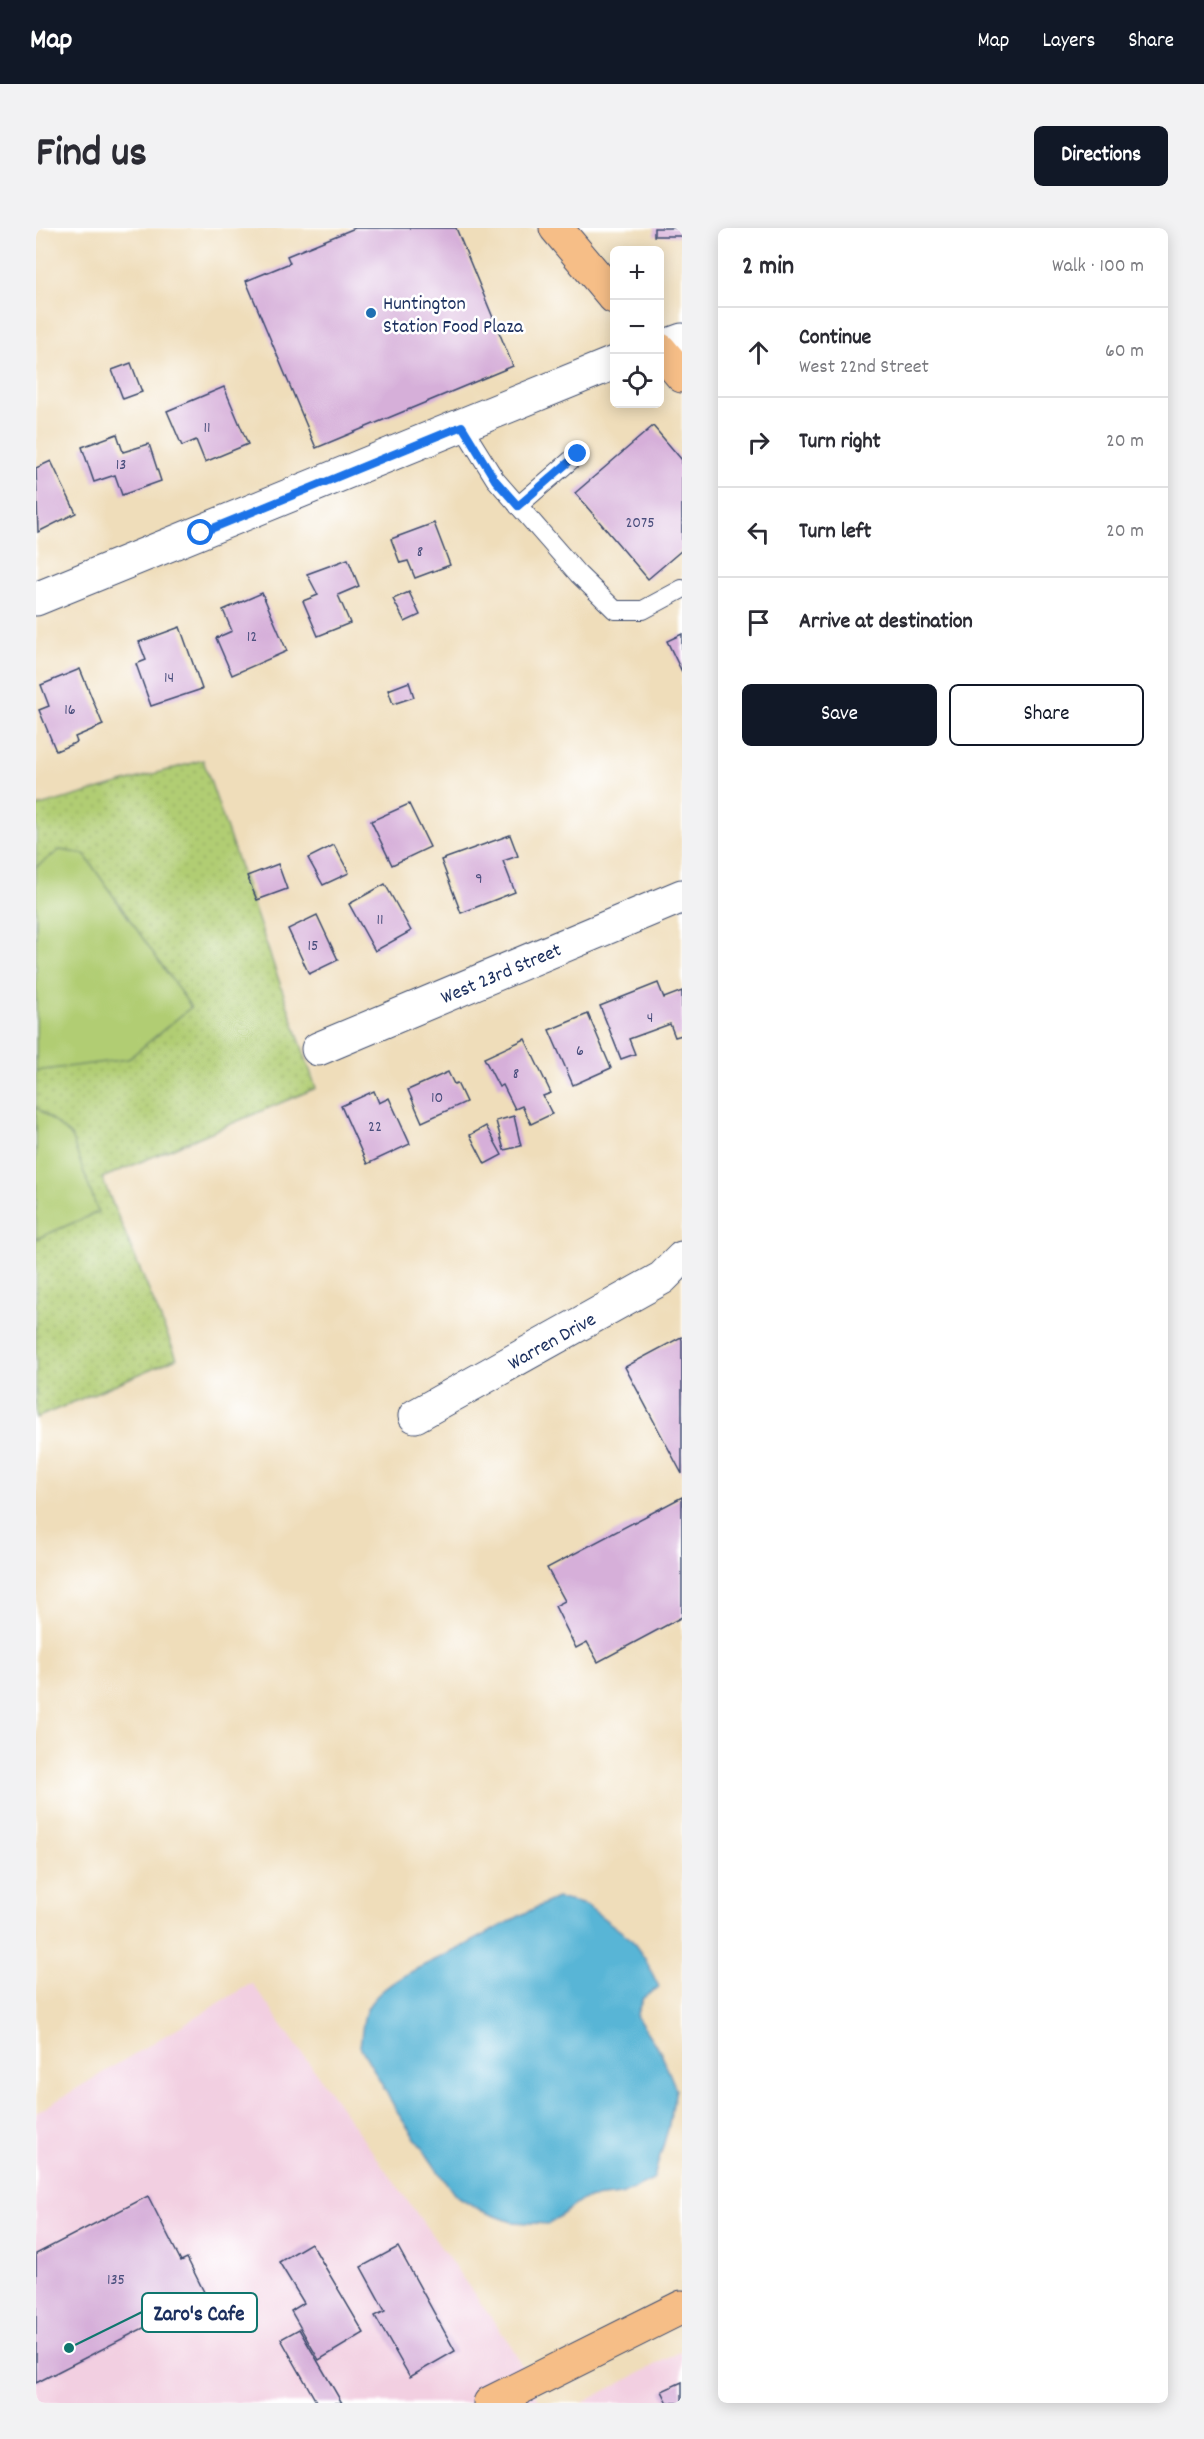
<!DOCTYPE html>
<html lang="en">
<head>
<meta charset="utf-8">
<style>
  body { margin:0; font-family:Dekko,sans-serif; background:#f2f2f3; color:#2b2b33 }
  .controls { position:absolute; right:18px; top:18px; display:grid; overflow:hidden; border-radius:9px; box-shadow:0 3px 15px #0003 }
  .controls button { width:54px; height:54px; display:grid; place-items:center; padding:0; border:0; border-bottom:2px solid #e1e1e2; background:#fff; color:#2b2b33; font:30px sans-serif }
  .stop { position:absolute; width:18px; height:18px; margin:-14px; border:4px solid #1a73e8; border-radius:50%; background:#fff }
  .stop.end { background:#1a73e8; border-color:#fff; box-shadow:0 2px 6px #0008 }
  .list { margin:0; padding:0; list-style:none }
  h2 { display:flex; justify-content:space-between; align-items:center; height:78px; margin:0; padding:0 24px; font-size:26px }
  h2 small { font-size:20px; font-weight:400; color:#7c7c81 }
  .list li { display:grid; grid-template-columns:39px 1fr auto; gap:18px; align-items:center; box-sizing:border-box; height:90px; padding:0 24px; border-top:2px solid #e1e1e2 }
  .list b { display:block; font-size:22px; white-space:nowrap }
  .list p { margin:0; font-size:20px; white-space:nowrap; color:#7c7c81 }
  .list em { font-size:20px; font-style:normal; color:#7c7c81 }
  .actions { display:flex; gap:12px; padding:18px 24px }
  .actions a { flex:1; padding:14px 0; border:2px solid #111827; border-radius:9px; text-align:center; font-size:21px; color:#111827 }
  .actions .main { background:#111827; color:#fff }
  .icon { flex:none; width:33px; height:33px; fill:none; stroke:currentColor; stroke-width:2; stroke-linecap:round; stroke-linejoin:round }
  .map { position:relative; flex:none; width:646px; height:2175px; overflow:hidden; border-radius:9px }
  header { display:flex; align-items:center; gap:36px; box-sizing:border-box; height:84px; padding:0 30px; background:#111827; color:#fff }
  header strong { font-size:28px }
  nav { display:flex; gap:33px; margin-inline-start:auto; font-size:21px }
  .intro { display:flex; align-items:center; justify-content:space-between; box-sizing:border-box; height:144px; padding:0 36px }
  h1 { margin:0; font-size:42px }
  .button { padding:15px 27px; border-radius:9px; background:#111827; color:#fff; font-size:21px; font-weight:700 }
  main { display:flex; gap:36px; padding:0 36px }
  aside { flex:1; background:#fff; border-radius:9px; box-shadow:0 3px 15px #0003 }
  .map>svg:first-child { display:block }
</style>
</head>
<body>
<header>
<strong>Map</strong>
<nav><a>Map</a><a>Layers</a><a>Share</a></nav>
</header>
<div class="intro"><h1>Find us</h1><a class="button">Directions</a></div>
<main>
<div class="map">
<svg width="646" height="2175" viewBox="0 0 646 2175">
  <defs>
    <pattern id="grass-dots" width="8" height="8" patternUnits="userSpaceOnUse" patternTransform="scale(1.5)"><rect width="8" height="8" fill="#b1cd73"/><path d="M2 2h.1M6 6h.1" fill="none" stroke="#98b066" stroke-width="1.8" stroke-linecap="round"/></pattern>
  </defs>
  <rect width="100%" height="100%" fill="#fff"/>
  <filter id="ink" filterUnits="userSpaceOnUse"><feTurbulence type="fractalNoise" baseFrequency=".0167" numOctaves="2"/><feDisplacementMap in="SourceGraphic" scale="12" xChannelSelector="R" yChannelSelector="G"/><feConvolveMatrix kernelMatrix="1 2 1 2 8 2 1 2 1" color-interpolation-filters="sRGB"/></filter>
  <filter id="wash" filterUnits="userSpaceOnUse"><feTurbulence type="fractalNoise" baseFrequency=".008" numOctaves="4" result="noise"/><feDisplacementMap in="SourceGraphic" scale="24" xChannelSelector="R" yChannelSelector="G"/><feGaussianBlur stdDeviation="1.35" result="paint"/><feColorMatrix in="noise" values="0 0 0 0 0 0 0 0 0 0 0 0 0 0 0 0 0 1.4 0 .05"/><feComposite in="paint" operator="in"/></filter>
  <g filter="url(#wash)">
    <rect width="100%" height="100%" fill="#efddba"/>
    <g fill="#f2cfe1">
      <path d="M216,1755L476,2119L504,2175H0V1885Z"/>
      <path d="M646,2123V2175H546Z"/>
    </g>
    <path fill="url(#grass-dots)" stroke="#667e68" stroke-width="1.5" d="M167,532L280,860L66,950L141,1130L0,1190V579Z"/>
    <g fill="#b1cd73" stroke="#667e68" stroke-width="1.5">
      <path d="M24,622L48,626L155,779L92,831L0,843V639Z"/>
      <path d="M0,879L35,908L62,984L0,1011Z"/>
    </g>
    <path fill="#58b5d6" stroke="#3a729a" stroke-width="1.5" d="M521,1670L550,1677L595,1711L609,1731L623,1759L607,1770L600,1788L625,1825L640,1861L632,1901L617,1952L585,1967L548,1971L513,1996L476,1994L446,1983L418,1966L365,1890L324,1818C326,1807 326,1791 331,1781C346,1752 399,1733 426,1719C458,1702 488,1684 521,1670Z"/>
    <g id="blocks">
      <g fill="#d6afd9">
        <path d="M319,0H420L477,138L280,220L210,53L254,35L251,28Z"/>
        <rect x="618" y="0" width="28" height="8"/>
        <path d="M95,135L106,164L87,171L76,142Z"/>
        <path d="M188,159L212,216L169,234L160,212L146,218L131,183Z"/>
        <path d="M617,198L646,232V322L612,351L539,265Z"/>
        <path d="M81,206L87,224L113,216L125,253L86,267L79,247L58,254L46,219Z"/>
        <path d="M15,233L40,285L2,304L0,240Z"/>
        <path d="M398,295L414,337L379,350L372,333L364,335L355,311Z"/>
        <path d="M312,331L323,358L302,367L314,395L282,408L267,373L282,367L271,346Z"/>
        <path d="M373,364L384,387L369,394L357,371Z"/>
        <path d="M226,365L251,423L196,447L180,410L196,403L187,382Z"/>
        <path d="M144,399L166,461L115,478L100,436L110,432L103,414Z"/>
        <path d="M646,406V444L631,413Z"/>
        <path d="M44,441L67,497L39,509L41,514L20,523L3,482L13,478L5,457Z"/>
        <path d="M373,454L378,469L357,476L352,462Z"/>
        <path d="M373,576L394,619L356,637L335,593Z"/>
        <path d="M474,607L482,628L467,633L479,664L425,685L405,632Z"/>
        <path d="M298,617L313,645L287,657L272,630Z"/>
        <path d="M242,636L251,661L221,672L211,648Z"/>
        <path d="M349,656L375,703L339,723L313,676Z"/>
        <path d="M281,687L302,732L273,746L252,701Z"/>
        <path d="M622,755L628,770L646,763V807L639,809L634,796L593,811L599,826L585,831L564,778Z"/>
        <path d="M552,786L575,840L537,857L513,802Z"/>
        <path d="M489,811L515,865L507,868L516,886L495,896L486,878L479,881L467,857L463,859L448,830Z"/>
        <path d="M412,844L418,856L421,855L430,874L386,894L372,862Z"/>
        <path d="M338,863L343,875L353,870L374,916L331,936L305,878Z"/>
        <path d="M478,888L485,918L468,922L460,893Z"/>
        <path d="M450,898L466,927L449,936L434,907Z"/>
        <path d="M645,1109L646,1112V1246L589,1139Z"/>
        <path d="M646,1269V1389L562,1434L551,1414L540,1420L519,1378L529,1373L511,1340Z"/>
        <path d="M112,1968L145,2033L151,2030L170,2068L0,2155V2026Z"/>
        <path d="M275,2015L328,2105L283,2132L255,2083L268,2075L243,2034Z"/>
        <path d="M362,2019L419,2123L374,2149L339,2088L349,2083L325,2039Z"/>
        <path d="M263,2101L306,2175H281L245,2111Z"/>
        <path d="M646,2154V2175H632L626,2163Z"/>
      </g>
    </g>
  </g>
  <g filter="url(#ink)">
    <use href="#blocks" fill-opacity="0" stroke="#3b496c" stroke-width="1.5"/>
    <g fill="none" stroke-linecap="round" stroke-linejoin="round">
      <g stroke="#3b496c" stroke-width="20">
        <g id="lane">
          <path d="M426,198L459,251L542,346L579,382H607L646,361"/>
          <path d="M482,278L542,226"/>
        </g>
      </g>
      <g stroke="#3b496c" stroke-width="35">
        <g id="street">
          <path d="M624,120L646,112"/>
          <path d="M0,371L578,135"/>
          <path id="s1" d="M282,821L646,668"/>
          <path id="s2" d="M379,1188L626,1050L646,1030"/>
        </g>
      </g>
      <g stroke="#3b496c" stroke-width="35">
        <g id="primary">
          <path d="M520,0L578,69"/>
          <path d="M624,122L646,148"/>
          <path d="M454,2175L646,2079"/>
        </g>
      </g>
      <use href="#lane" stroke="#fff" stroke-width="18"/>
      <use href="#street" stroke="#fff" stroke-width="33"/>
      <use href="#primary" stroke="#f6be87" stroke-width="33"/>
    </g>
  </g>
  <g fill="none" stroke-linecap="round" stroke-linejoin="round" filter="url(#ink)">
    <path stroke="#1a73e8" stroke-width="8" d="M165,305L426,198L459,252L482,278L542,226"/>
  </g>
  <circle fill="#1f6fb2" stroke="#fff" stroke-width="2" cx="335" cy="85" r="6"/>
  <g text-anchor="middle" stroke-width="5" stroke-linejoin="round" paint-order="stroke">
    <g font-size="16" fill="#4a4f7d">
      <text x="171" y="204">11</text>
      <text x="85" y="241">13</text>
      <text x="604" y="299">2075</text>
      <text x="384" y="328">8</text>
      <text x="216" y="413">12</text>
      <text x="133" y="454">14</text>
      <text x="34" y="486">16</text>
      <text x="443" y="655">9</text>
      <text x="344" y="696">11</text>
      <text x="277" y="722">15</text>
      <text x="614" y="794">4</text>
      <text x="544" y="827">6</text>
      <text x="480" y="850">8</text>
      <text x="401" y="874">10</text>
      <text x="339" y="903">22</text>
      <text x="80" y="2056">135</text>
    </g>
    <g font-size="20" fill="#1b2f5e" stroke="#fff" text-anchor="start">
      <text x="347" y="81">Huntington<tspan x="347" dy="23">Station Food Plaza</tspan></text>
    </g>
    <g font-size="20" fill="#1b2f5e" stroke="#fff">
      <text dy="7" stroke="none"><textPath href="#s1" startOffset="198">West 23rd Street</textPath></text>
      <text dy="7" stroke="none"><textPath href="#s2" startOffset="156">Warren Drive</textPath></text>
    </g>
  </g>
  <path fill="none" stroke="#0f766e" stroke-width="2" d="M33 2120L106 2084"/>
  <circle fill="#0f766e" stroke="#fff" stroke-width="2" cx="33" cy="2120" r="6"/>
  <rect fill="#fff" stroke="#0f766e" stroke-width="2" x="106" y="2065" width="115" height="39" rx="6"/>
  <g font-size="21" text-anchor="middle" font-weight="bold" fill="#1b2f5e">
    <text x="163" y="2092">Zaro's Cafe</text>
  </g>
</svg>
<div class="controls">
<button>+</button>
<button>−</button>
<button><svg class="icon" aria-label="locate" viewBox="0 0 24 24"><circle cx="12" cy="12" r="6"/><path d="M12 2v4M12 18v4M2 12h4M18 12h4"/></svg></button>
</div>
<div class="stop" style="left:165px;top:305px"></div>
<div class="stop end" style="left:542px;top:226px"></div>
</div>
<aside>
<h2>2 min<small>Walk · 100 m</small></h2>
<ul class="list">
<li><svg class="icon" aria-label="ahead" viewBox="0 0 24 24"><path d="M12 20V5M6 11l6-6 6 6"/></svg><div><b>Continue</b><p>West 22nd Street</p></div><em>60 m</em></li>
<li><svg class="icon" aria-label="right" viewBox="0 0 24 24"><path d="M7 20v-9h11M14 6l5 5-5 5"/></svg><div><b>Turn right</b></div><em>20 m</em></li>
<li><svg class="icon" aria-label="left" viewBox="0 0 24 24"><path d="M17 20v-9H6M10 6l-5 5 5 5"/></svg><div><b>Turn left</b></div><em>20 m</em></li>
<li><svg class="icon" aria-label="arrive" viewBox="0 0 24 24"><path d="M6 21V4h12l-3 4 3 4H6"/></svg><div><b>Arrive at destination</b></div></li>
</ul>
<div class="actions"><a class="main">Save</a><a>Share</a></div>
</aside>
</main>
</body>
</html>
